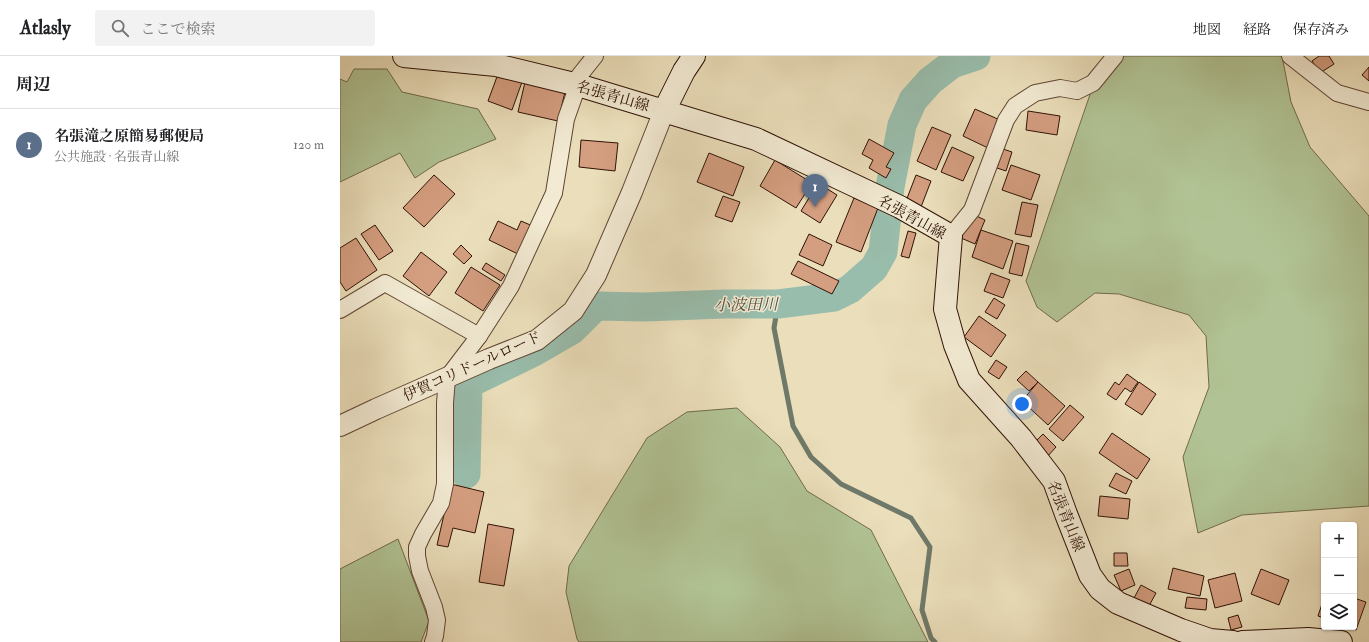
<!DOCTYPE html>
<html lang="ja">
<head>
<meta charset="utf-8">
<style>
  body { margin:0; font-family:"IM FELL Double Pica","Noto Serif JP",serif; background:#f2f2f2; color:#202124 }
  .controls { position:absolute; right:12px; bottom:12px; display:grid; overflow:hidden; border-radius:4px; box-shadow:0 1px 3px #0004 }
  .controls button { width:36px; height:36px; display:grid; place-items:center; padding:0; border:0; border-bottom:1px solid #e0e0e0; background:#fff; color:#202124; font:20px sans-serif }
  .you { position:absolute; left:682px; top:348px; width:14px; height:14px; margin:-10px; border:3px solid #fff; border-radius:50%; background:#1a73e8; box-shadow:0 0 0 6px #1a73e833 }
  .badge { display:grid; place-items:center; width:26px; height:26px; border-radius:50%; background:#8f2418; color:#fff; font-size:13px; font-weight:700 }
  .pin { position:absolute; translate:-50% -33px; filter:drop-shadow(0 1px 2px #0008) }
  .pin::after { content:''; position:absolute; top:21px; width:14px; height:12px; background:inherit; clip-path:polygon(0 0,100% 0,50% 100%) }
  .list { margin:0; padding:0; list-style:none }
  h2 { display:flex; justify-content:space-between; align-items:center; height:52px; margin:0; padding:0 16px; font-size:17px }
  h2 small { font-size:13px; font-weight:400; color:#757577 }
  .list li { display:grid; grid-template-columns:26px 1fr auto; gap:12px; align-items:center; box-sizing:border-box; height:72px; padding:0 16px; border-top:1px solid #e0e0e0 }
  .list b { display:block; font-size:15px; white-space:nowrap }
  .list p { margin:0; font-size:13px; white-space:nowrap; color:#757577 }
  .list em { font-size:13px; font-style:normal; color:#757577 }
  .icon { flex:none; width:22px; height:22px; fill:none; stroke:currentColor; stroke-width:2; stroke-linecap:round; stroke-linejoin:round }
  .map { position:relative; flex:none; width:1029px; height:586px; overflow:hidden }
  header { display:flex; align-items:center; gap:24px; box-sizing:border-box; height:56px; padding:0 20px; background:#fff; border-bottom:1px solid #e0e0e0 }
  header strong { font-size:19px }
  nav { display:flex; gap:22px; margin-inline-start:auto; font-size:14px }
  .search { width:280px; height:36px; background:#f2f2f2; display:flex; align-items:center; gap:10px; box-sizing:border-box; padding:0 14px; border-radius:4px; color:#757577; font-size:15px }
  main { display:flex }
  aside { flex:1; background:#fff }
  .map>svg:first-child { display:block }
</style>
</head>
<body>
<header>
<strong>Atlasly</strong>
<div class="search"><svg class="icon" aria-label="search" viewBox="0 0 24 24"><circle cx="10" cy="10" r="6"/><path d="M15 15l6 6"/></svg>ここで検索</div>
<nav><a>地図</a><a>経路</a><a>保存済み</a></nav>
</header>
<main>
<aside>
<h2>周辺<small></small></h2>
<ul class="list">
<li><span class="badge" style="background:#5c6f8a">1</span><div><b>名張滝之原簡易郵便局</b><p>公共施設 · 名張青山線</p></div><em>120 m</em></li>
</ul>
</aside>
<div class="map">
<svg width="1029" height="586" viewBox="0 0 1029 586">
  <rect width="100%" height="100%" fill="#ebdfbb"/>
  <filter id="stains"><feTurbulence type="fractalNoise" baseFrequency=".005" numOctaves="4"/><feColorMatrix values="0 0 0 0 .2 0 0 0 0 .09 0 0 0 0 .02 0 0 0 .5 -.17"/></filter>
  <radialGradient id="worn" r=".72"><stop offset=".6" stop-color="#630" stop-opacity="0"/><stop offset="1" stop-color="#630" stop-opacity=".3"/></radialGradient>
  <g fill="#b1c394" stroke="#706a4c">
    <path d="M782,0H942L951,46L970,91L1029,160V450L902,459L858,477L843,401L869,331L866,280L849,259L779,238L755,237L717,266L697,251L686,225L756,21Z"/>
    <path d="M14,13H47L62,36L138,53L156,83L99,106L75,122L60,97L0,126V23L7,26Z"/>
    <path d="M397,352L440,391L467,435L531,474L588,586H239L237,583L226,536L229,510L307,382L347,356Z"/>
    <path d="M58,483L89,565L81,586H0V513Z"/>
  </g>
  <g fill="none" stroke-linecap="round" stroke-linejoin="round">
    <path stroke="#6f7969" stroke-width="5" d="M438,248L434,272L453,370L471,401L501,428L571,462L590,491L582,554L591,582L595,586"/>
    <path stroke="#99bdac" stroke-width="29" d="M126,418L128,328L194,296L232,274L256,250L304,251L385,248H438L494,241L510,233L534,212L543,196L550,131L562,69L573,44L590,25L612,8L636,0"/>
  </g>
  <g fill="#d49e80" stroke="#301205">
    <path d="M979,0H989L994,8L980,17L972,5Z"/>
    <path d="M1029,11V25L1022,19Z"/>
    <path d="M158,18L182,26L172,54L148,45Z"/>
    <path d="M185,26L225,36L218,65L178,56Z"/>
    <path d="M635,53L660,64L648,92L623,80Z"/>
    <path d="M688,55L720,60L717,79L686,74Z"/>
    <path d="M592,71L611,79L596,114L577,105Z"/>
    <path d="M529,83L554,97L546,111L551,113L546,122L529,112L533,104L522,98Z"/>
    <path d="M241,84L278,87L275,115L239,111Z"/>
    <path d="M612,91L634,101L623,125L601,116Z"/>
    <path d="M663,93L672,96L666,115L657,112Z"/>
    <path d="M369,97L404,111L393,140L357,126Z"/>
    <path d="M435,104L472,127L456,152L420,130Z"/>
    <path d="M671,109L700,119L691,144L662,134Z"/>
    <path d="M94,119L115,138L84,171L63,152Z"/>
    <path d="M576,119L591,125L581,151L566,145Z"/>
    <path d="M478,127L497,139L480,167L461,155Z"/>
    <path d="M383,140L400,146L392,166L375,160Z"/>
    <path d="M514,142L538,152L521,196L496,186Z"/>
    <path d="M682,146L698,149L691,181L675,178Z"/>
    <path d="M632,158L645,164L635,188L621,182Z"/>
    <path d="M158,165L177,174L181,165L195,171L182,200L149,184Z"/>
    <path d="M35,169L53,195L39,204L21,178Z"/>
    <path d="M641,174L673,185L663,213L632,201Z"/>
    <path d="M568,175L576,177L569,202L561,200Z"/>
    <path d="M469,178L492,189L483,210L459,199Z"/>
    <path d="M16,182L37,214L6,235L0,226V192Z"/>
    <path d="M676,187L689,190L682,220L669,217Z"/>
    <path d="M121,189L132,200L124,208L113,198Z"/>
    <path d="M81,196L107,216L89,240L63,220Z"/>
    <path d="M458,205L499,225L492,238L451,218Z"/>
    <path d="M146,207L165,219L161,225L142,213Z"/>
    <path d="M131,211L160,229L143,255L115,237Z"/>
    <path d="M651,217L670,224L663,242L644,235Z"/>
    <path d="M654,242L665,249L657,263L645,256Z"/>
    <path d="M639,260L666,279L651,301L624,281Z"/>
    <path d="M656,304L667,311L659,323L648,316Z"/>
    <path d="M686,315L698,326L689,335L677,324Z"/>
    <path d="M787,318L798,326L791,336L785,332L776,344L767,338L775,326L779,329Z"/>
    <path d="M698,326L725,350L708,369L682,345Z"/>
    <path d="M799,326L816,338L802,359L785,348Z"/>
    <path d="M730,349L744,361L723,385L709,373Z"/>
    <path d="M772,377L810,403L797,423L759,397Z"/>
    <path d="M703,378L716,391L708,400L694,387Z"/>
    <path d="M776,417L792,425L786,438L769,430Z"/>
    <path d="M111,428L144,436L135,477L113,472L108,491L97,489Z"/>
    <path d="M760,440L790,443L788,463L758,460Z"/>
    <path d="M148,468L174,473L164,530L139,526Z"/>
    <path d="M774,497H787L788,510H774Z"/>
    <path d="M833,512L864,520L860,540L828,533Z"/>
    <path d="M789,513L795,529L781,535L774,519Z"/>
    <path d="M921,513L949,524L939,549L911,538Z"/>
    <path d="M895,517L902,545L875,552L868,524Z"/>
    <path d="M801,529L816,537L809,550L794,542Z"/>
    <path d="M847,541L867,543L866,554L845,552Z"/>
    <path d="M984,542V562L978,560Z"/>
    <path d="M1014,542L1026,546L1016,574L1009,571H1014Z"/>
    <path d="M898,559L902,571L891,574L888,562Z"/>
  </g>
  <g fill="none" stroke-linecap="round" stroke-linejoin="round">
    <g stroke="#5f4532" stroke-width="18">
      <g id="minor">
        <path d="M950,0L997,37L1029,46"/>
        <path d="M611,180L632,154L666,64L675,50L695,37L720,32L737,35L753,27L775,0"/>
        <path d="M0,254L45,227L139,280"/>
        <path d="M93,586L95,580L97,564L94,551L80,515L77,500V491L83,478L101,447L105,428V347L107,322L139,280L171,230L214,137L226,63L238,29L239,20L255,0"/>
      </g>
    </g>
    <g stroke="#5f4532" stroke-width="22">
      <path id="tertiary" d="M0,370L36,353L149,303L197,284L233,255L256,219L292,136L324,55"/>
    </g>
    <g stroke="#301205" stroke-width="24">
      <g id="secondary">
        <path d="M64,0L156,9L238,29L416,83L560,151L611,180L605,253L615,289L629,324L681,382L714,425L726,458L750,519L760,533L778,547L841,574L870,584L893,586"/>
        <path d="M324,55L344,15L354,0"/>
        <path d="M903,586L968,583L1001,586"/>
      </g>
    </g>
    <use href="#minor" stroke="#f2ead3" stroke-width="16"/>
    <use href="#tertiary" stroke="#f2ead3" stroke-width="20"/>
    <use href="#secondary" stroke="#f2ead3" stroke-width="22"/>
  </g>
  <g text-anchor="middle" stroke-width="3" stroke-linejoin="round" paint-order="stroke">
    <g font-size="15" fill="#301205" stroke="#f2ead3">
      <text transform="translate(273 40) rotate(16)" y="5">名張青山線</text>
      <text transform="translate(572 161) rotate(29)" y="5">名張青山線</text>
      <text transform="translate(132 310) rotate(-24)" y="5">伊賀コリドールロード</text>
      <text transform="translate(726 460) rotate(68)" y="5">名張青山線</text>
    </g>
    <g font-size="16" font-style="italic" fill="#554e3f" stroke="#f2ead3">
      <text transform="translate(406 248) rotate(-1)" y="6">小波田川</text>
    </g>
  </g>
  <rect width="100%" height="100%" filter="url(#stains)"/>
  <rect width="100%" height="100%" fill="url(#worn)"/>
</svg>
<div class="controls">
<button>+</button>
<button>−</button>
<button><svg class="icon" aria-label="layers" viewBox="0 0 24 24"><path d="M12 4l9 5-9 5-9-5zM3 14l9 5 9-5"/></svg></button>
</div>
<div class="you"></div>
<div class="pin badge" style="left:475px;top:151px;background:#5c6f8a">1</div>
</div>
</main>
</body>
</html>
